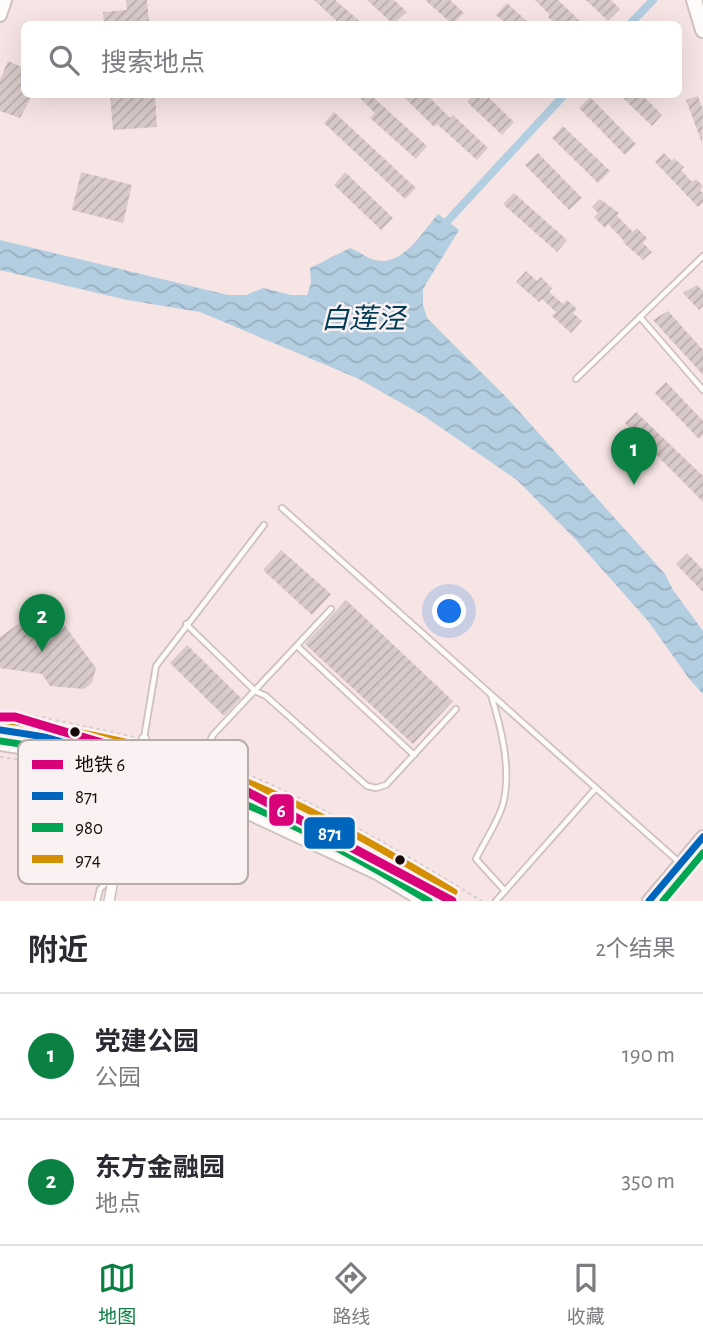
<!DOCTYPE html>
<html lang="zh">
<head>
<meta charset="utf-8">
<style>
  body { margin:0; font-family:"Alegreya Sans","Noto Sans SC",sans-serif; background:#f7f7f7; color:#2b2b33 }
  .you { position:absolute; left:450px; top:612px; width:24px; height:24px; margin:-18px; border:5px solid #fff; border-radius:50%; background:#1a73e8; box-shadow:0 0 0 10px #1a73e833 }
  .badge { display:grid; place-items:center; width:46px; height:46px; border-radius:50%; background:#0b8043; color:#fff; font-size:23px; font-weight:700 }
  .pin { position:absolute; translate:-50% -58px; filter:drop-shadow(0 2px 4px #0008) }
  .pin::after { content:''; position:absolute; top:37px; width:24px; height:21px; background:inherit; clip-path:polygon(0 0,100% 0,50% 100%) }
  .list { margin:0; padding:0; list-style:none }
  h2 { display:flex; justify-content:space-between; align-items:center; height:91px; margin:0; padding:0 28px; font-size:30px }
  h2 small { font-size:23px; font-weight:400; color:#7c7c81 }
  .list li { display:grid; grid-template-columns:46px 1fr auto; gap:21px; align-items:center; box-sizing:border-box; height:126px; padding:0 28px; border-top:2px solid #e1e1e2 }
  .list b { display:block; font-size:26px; white-space:nowrap }
  .list p { margin:0; font-size:23px; white-space:nowrap; color:#7c7c81 }
  .list em { font-size:23px; font-style:normal; color:#7c7c81 }
  .icon { flex:none; width:38px; height:38px; fill:none; stroke:currentColor; stroke-width:2; stroke-linecap:round; stroke-linejoin:round }
  .map { position:relative; flex:none; width:703px; height:901px; overflow:hidden }
  .search { position:absolute; background:#fff; box-shadow:0 7px 28px #0002; left:21px; right:21px; top:21px; height:77px; display:flex; align-items:center; gap:18px; box-sizing:border-box; padding:0 24px; border-radius:10px; color:#7c7c81; font-size:26px }
  .sheet { height:343px; background:#fff }
  nav { display:flex; justify-content:space-around; align-items:center; box-sizing:border-box; height:98px; border-top:2px solid #e1e1e2; background:#fff; font-size:19px; color:#7c7c81 }
  nav a { display:grid; justify-items:center; gap:4px }
  nav .on { color:#0b8043 }
  .map>svg:first-child { display:block }
</style>
</head>
<body>
<div class="map">
<svg width="703" height="901" viewBox="0 0 703 901">
  <defs>
    <pattern id="water-waves" width="16" height="10" patternUnits="userSpaceOnUse" patternTransform="scale(1.75)"><rect width="16" height="10" fill="#b4cee1"/><path d="M0 5q4-4 8 0t8 0" fill="none" stroke="#9ab0c0"/></pattern>
    <pattern id="building-hatch" width="6" height="6" patternUnits="userSpaceOnUse" patternTransform="scale(1.75)"><rect width="6" height="6" fill="#d9cbca"/><path d="M-1 1l2-2M0 6l6-6M5 7l2-2" fill="none" stroke="#baadac"/></pattern>
  </defs>
  <rect width="100%" height="100%" fill="#f6e5e4"/>
  <path fill="url(#water-waves)" d="M438,214L459,230L423,289V305L427,318L508,399L665,574L673,590L703,631V694L690,680L648,621L576,540L517,480L424,416L359,379L200,312L127,300L0,270V240L228,295H246L263,288L291,295H307L311,283L310,268L350,248C359,251 366,258 375,260C403,267 422,232 438,214Z"/>
  <g fill="none" stroke-linecap="round" stroke-linejoin="round">
    <g stroke="#b4cee1" stroke-width="8">
      <path d="M630,24L653,0"/>
      <path d="M442,227L565,94"/>
    </g>
  </g>
  <g fill="url(#building-hatch)">
    <path d="M126,0H147L149,24H104L103,12L127,10Z"/>
    <path d="M314,0H335L363,24H340Z"/>
    <path d="M367,0H394L407,12L393,24Z"/>
    <path d="M425,0H450L464,13L452,24Z"/>
    <path d="M535,0H558L583,24H556L548,17L550,15Z"/>
    <path d="M586,0H611L620,9L608,21Z"/>
    <path d="M507,3L530,24H506L496,15Z"/>
    <path d="M8,61L24,68V94H33L20,118L0,111V80Z"/>
    <path d="M110,94H155L157,127L113,130Z"/>
    <path d="M356,94H378L374,98L427,146L416,159L370,118L375,113Z"/>
    <path d="M409,94H426L450,118L453,115L488,148L477,160L437,124L434,127L405,98Z"/>
    <path d="M474,94H485L514,122L502,135L467,102Z"/>
    <path d="M619,94H641L662,115L652,126Z"/>
    <path d="M698,96L703,110L702,143L686,100Z"/>
    <path d="M590,97L636,144L625,155L579,108Z"/>
    <path d="M334,112L416,188L405,199L324,123Z"/>
    <path d="M563,126L610,171L598,183L552,138Z"/>
    <path d="M538,153L582,198L569,210L525,165Z"/>
    <path d="M664,153L672,161L674,158L684,167L681,170L692,182L696,179L703,186L700,191L703,193V202L698,207L655,162Z"/>
    <path d="M81,172L132,185L123,223L72,210Z"/>
    <path d="M345,172L393,218L381,230L334,185Z"/>
    <path d="M514,193L567,240L557,252L503,204Z"/>
    <path d="M600,199L619,213L617,216L633,232L637,228L647,238L643,243L652,252L643,260L623,242L624,241L608,224L605,228L594,217L598,213L592,207Z"/>
    <path d="M526,271L537,281L541,277L552,288L549,292L563,304L567,300L577,309L573,313L582,321L571,333L552,316L556,312L542,299L539,302L516,282Z"/>
    <path d="M697,285L703,291V306L699,310L683,293Z"/>
    <path d="M668,311L703,350V375L653,320Z"/>
    <path d="M666,382L703,421V435L699,439L655,393Z"/>
    <path d="M636,412L703,476V502L625,423Z"/>
    <path d="M281,550L331,594L312,615L263,570Z"/>
    <path d="M687,553L703,570V592L676,564Z"/>
    <path d="M346,600L453,701L413,744L305,644Z"/>
    <path d="M48,603L96,668L92,683L84,689L50,686L42,674L0,668V637Z"/>
    <path d="M187,645L241,698L224,716L170,663Z"/>
  </g>
  <g fill="none" stroke-linecap="round" stroke-linejoin="round">
    <g stroke="#cfc1c0" stroke-width="8">
      <g id="lane">
        <path d="M640,317L703,390"/>
        <path d="M576,379L703,256"/>
        <path d="M282,508L680,863"/>
        <path d="M186,624L255,691L266,696L367,786L376,788L386,785L456,709"/>
        <path d="M297,646L414,755"/>
        <path d="M491,695C501,727 512,770 503,804C498,822 484,842 476,859L505,891"/>
        <path d="M144,738L156,666L264,525"/>
        <path d="M198,774L202,757L213,735L331,609"/>
        <path d="M97,901L100,889L111,878"/>
        <path d="M496,901L596,788"/>
      </g>
    </g>
    <g stroke="#cfc1c0" stroke-width="12">
      <path id="street" d="M109,901L131,787L144,739"/>
    </g>
    <g stroke="#cfc1c0" stroke-width="16">
      <g id="secondary">
        <path d="M0,15L5,0"/>
        <path d="M0,730C69,740 142,753 207,778C293,810 371,853 449,901"/>
        <path d="M0,744L44,751L193,787L377,873L424,901"/>
        <path d="M649,901L703,837"/>
      </g>
    </g>
    <g stroke="#cfc1c0" stroke-width="18">
      <path id="primary" d="M694,0L703,30"/>
    </g>
    <g stroke="#d4d0d0" stroke-width="2" stroke-dasharray="3.5 3.5" stroke-linecap="butt">
      <path d="M0,712L42,717L134,737"/>
      <path d="M153,741L195,754"/>
      <path d="M0,757L48,763L122,784"/>
      <path d="M207,758C304,794 393,847 482,901"/>
      <path d="M141,788L170,792"/>
      <path d="M175,794L235,818"/>
    </g>
    <use href="#lane" stroke="#fefbfb" stroke-width="4.5"/>
    <use href="#street" stroke="#fefbfb" stroke-width="9"/>
    <use href="#secondary" stroke="#fefbfb" stroke-width="12"/>
    <use href="#primary" stroke="#fefbfb" stroke-width="14"/>
    <g stroke="#faf2f2" stroke-width="12">
      <g id="bus-1">
        <path d="M0,730C61,739 123,750 182,769C277,800 364,850 449,901"/>
        <path d="M649,901L703,837"/>
      </g>
    </g>
    <g stroke="#faf2f2" stroke-width="12">
      <g id="bus-2">
        <path d="M0,741C60,750 120,760 178,779C267,808 350,853 429,901"/>
        <path d="M663,901L703,853"/>
      </g>
    </g>
    <g stroke="#faf2f2" stroke-width="12">
      <path id="bus-3" d="M2,720C63,729 124,739 183,758C279,789 368,840 454,892"/>
    </g>
    <use href="#bus-1" stroke="#0065bd" stroke-width="7"/>
    <use href="#bus-2" stroke="#00a651" stroke-width="7"/>
    <use href="#bus-3" stroke="#d58f02" stroke-width="7"/>
    <g stroke="#faf2f2" stroke-width="14">
      <path id="metro-1" d="M0,717H15L225,780L452,901"/>
    </g>
    <use href="#metro-1" stroke="#d9017a" stroke-width="9"/>
  </g>
  <g fill="#160a0a" stroke="#faf2f2" stroke-width="2.5">
    <circle cx="75" cy="732" r="6"/>
    <circle cx="400" cy="860" r="6"/>
  </g>
  <g text-anchor="middle" stroke-width="5" stroke-linejoin="round" paint-order="stroke">
    <g font-size="28" font-style="italic" fill="#003b57" stroke="#faf2f2">
      <text x="363" y="328">白莲泾</text>
    </g>
  </g>
  <rect x="18" y="740" width="230" height="144" rx="10" fill="#faf2f2" stroke="#b6acac" stroke-width="2"/>
  <rect x="32" y="760" width="31" height="9" fill="#d9017a"/>
  <rect x="32" y="792" width="31" height="8" fill="#0065bd"/>
  <rect x="32" y="823" width="31" height="9" fill="#00a651"/>
  <rect x="32" y="855" width="31" height="8" fill="#d58f02"/>
  <g font-size="19" fill="#160a0a">
    <text x="75" y="771">地铁 6</text>
    <text x="75" y="803">871</text>
    <text x="75" y="834">980</text>
    <text x="75" y="866">974</text>
  </g>
  <g stroke="#faf2f2" stroke-width="2.5">
    <rect x="268" y="793" width="27" height="34" rx="7" fill="#d9017a"/>
    <rect x="303" y="816" width="53" height="34" rx="7" fill="#0065bd"/>
  </g>
  <g font-size="19" text-anchor="middle" font-weight="bold" fill="#fff">
    <text x="281" y="817">6</text>
    <text x="330" y="840">871</text>
  </g>
</svg>
<div class="you"></div>
<div class="pin badge" style="left:634px;top:485px">1</div>
<div class="pin badge" style="left:42px;top:652px">2</div>
<div class="search"><svg class="icon" aria-label="search" viewBox="0 0 24 24"><circle cx="10" cy="10" r="6"/><path d="M15 15l6 6"/></svg>搜索地点</div>
</div>
<section class="sheet">
<h2>附近<small>2个结果</small></h2>
<ul class="list">
<li><span class="badge">1</span><div><b>党建公园</b><p>公园</p></div><em>190 m</em></li>
<li><span class="badge">2</span><div><b>东方金融园</b><p>地点</p></div><em>350 m</em></li>
</ul>
</section>
<nav>
<a class="on"><svg class="icon" aria-label="map" viewBox="0 0 24 24"><path d="M3 6l6-2 6 2 6-2v14l-6 2-6-2-6 2zM9 4v14M15 6v14"/></svg>地图</a>
<a><svg class="icon" aria-label="directions" viewBox="0 0 24 24"><path d="M12 3l9 9-9 9-9-9zM9 14v-3h6M13 9l2 2-2 2"/></svg>路线</a>
<a><svg class="icon" aria-label="saved" viewBox="0 0 24 24"><path d="M7 4h10v16l-5-4-5 4z"/></svg>收藏</a>
</nav>
</body>
</html>
